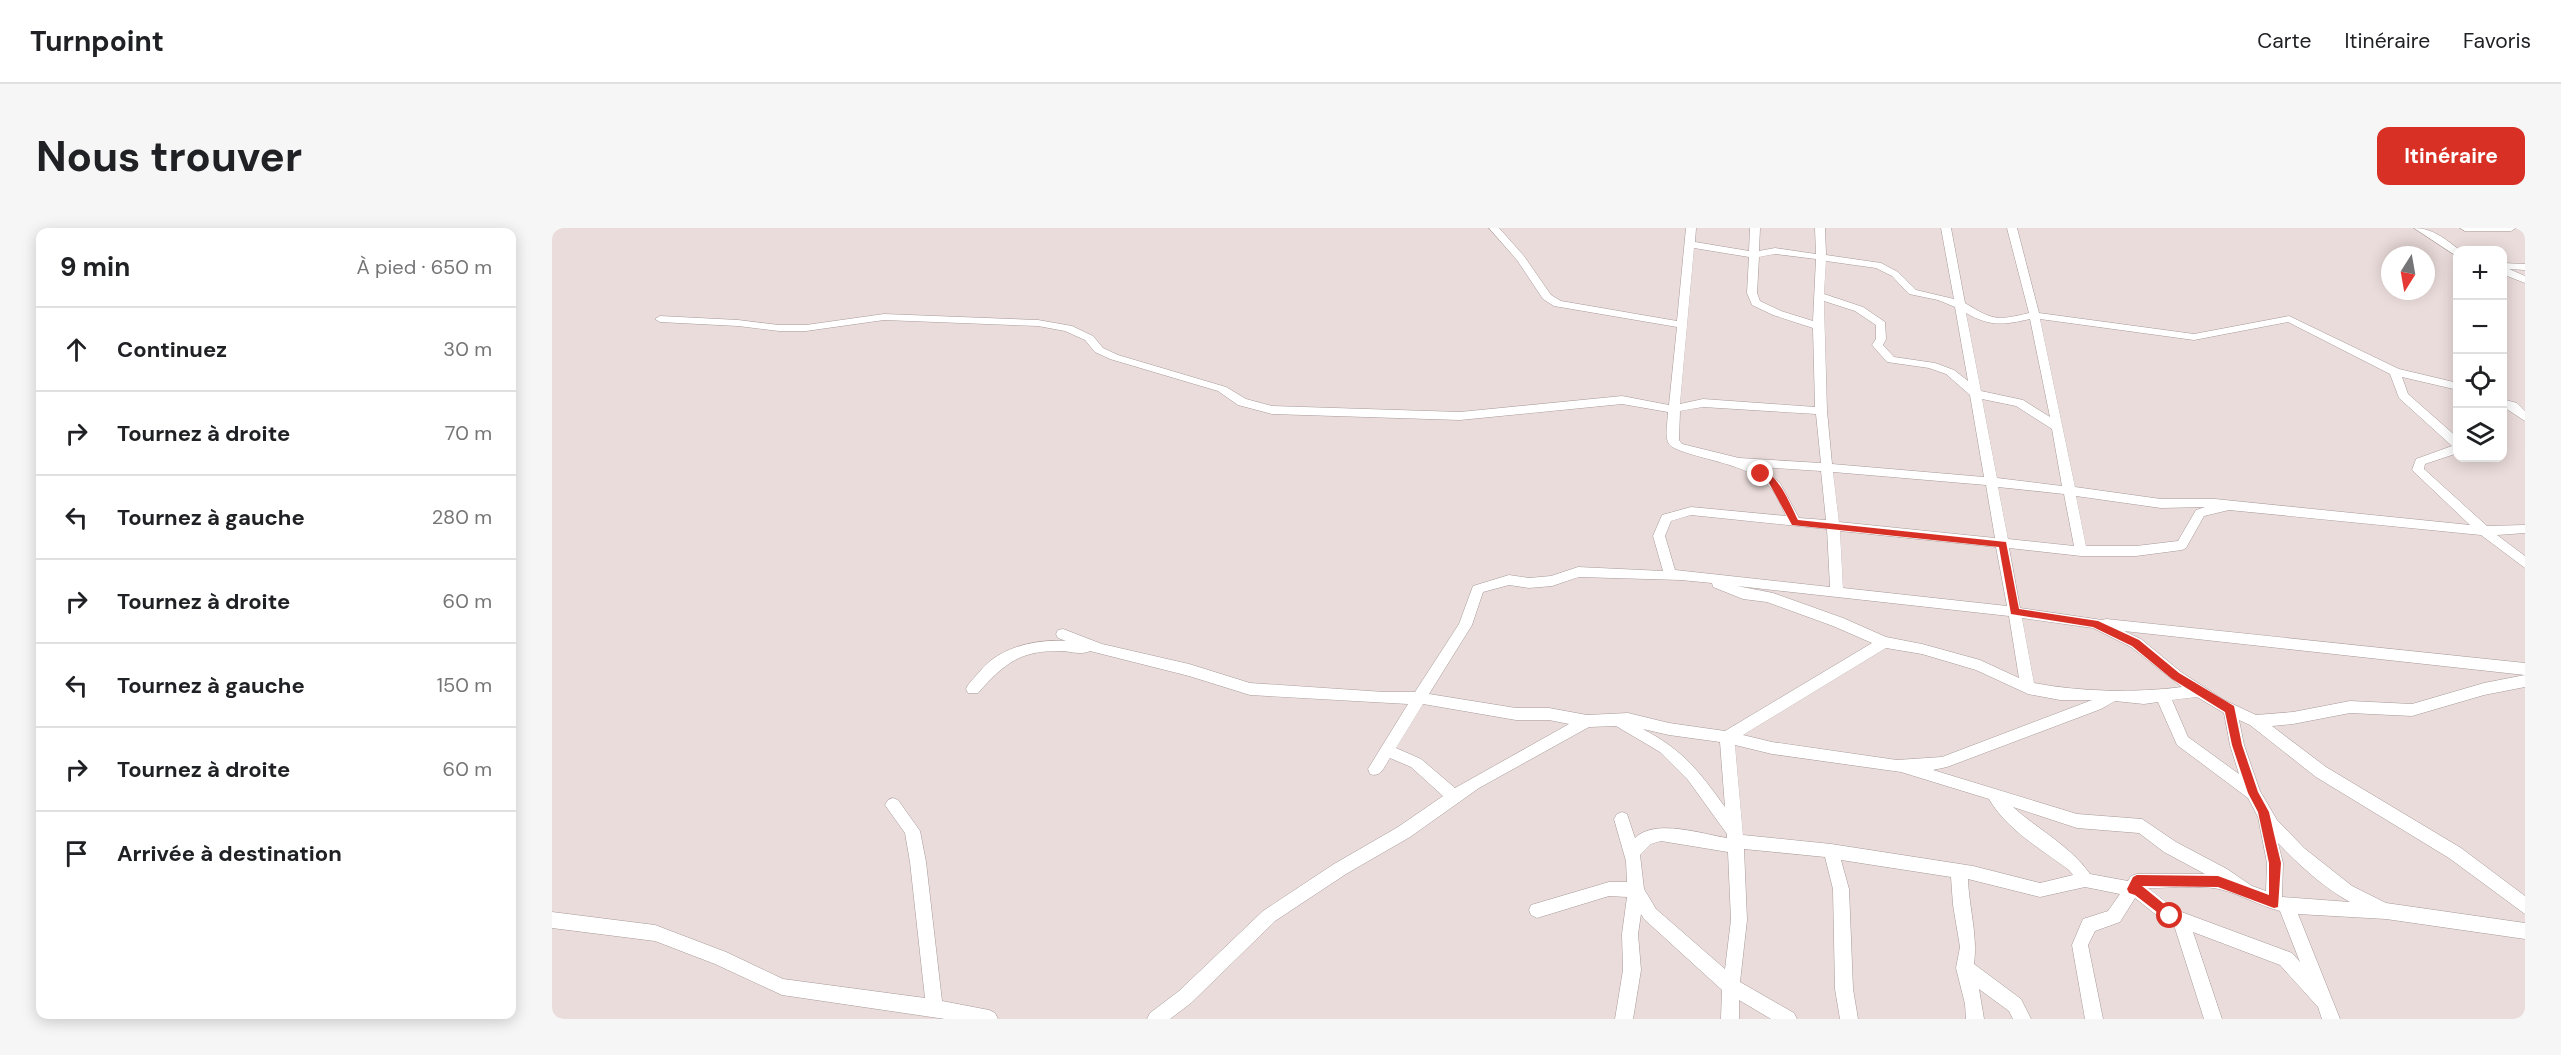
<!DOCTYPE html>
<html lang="fr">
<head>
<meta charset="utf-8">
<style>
  body { margin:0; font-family:"DM Sans",sans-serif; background:#f6f6f6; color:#202124 }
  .controls { position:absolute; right:18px; top:18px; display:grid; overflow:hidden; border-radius:12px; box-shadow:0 3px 15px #0003 }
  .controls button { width:54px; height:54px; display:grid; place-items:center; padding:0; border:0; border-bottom:2px solid #e0e0e0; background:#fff; color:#202124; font:30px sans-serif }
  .compass { position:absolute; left:1829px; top:18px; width:54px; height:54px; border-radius:50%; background:#fff; box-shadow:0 3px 15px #0003; rotate:191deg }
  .stop { position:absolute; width:18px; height:18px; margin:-14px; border:4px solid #d93025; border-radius:50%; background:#fff }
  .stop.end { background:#d93025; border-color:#fff; box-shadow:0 2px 6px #0008 }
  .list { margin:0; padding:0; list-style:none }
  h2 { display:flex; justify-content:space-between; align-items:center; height:78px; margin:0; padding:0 24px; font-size:26px }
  h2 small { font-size:20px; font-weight:400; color:#757577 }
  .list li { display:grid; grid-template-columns:39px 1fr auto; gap:18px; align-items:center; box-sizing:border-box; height:84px; padding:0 24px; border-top:2px solid #e0e0e0 }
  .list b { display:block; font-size:22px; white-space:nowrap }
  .list em { font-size:20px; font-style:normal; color:#757577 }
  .icon { flex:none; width:33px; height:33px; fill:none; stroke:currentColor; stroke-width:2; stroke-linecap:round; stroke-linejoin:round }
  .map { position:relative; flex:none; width:1973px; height:791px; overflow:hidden; border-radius:12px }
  header { display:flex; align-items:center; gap:36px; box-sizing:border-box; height:84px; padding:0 30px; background:#fff; border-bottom:2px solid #e0e0e0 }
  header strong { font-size:28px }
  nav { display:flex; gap:33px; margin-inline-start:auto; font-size:21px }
  .intro { display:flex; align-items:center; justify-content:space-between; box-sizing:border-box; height:144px; padding:0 36px }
  h1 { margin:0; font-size:42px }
  .button { padding:15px 27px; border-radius:12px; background:#d93025; color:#fff; font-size:21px; font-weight:700 }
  main { display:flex; gap:36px; padding:0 36px }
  aside { flex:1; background:#fff; border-radius:12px; box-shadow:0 3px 15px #0003 }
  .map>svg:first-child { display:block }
</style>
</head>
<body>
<header>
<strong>Turnpoint</strong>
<nav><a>Carte</a><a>Itinéraire</a><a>Favoris</a></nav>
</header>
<div class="intro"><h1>Nous trouver</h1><a class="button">Itinéraire</a></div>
<main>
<aside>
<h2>9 min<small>À pied · 650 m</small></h2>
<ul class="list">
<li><svg class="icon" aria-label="ahead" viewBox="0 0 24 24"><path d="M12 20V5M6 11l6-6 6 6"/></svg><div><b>Continuez</b></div><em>30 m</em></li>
<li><svg class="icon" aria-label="right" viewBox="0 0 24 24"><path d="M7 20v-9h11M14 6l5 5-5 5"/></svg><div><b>Tournez à droite</b></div><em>70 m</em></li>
<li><svg class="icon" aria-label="left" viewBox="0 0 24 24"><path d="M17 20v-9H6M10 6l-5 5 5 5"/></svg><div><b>Tournez à gauche</b></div><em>280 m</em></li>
<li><svg class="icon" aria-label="right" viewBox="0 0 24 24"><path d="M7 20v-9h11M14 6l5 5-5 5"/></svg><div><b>Tournez à droite</b></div><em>60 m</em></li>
<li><svg class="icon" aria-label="left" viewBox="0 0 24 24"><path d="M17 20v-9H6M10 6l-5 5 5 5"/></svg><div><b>Tournez à gauche</b></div><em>150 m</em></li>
<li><svg class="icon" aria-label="right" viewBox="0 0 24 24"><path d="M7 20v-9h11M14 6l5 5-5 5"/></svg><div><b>Tournez à droite</b></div><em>60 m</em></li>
<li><svg class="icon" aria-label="arrive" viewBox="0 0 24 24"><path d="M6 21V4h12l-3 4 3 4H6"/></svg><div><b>Arrivée à destination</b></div></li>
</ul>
</aside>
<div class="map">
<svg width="1973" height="791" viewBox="0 0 1973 791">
  <rect width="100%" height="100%" fill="#eadcda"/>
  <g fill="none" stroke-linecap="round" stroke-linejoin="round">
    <g stroke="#a79a99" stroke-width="1">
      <g id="minor">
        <path d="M937,0H947L972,28L999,67L1009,73L1125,93L1134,0H1144L1143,14L1197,23L1198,0H1208L1207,23L1223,20L1264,26L1263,0H1273L1274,27L1329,35L1346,44L1364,62L1402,71L1389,0H1399L1413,75C1441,92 1444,93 1477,85L1455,0H1465L1487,85L1642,106L1737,88L1847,141L1906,155V162L1850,149L1856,166L1906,210V225L1873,236L1872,241L1935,298L1973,297V305L1945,307L1973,328V340L1929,307L1677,282L1652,288L1634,320L1630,322L1584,328H1529L1457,320L1468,380L1550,392L1554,391L1973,435V447L1572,403L1589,411L1629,444L1672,472L1704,487L1741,484L1798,473L1860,476L1932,455L1973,447V459L1932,467L1860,488L1798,485L1741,496L1720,498L1774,539L1909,620L1973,668V686L1897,630L1764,549L1698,497L1687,492L1692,517L1708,563L1725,592L1752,620L1800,658L1834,675L1973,695V711L1834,691L1746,686L1788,791H1770L1766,779L1728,737L1641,704L1670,791H1652L1622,697L1612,693L1583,670L1568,694L1543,703L1536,717L1551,791H1533L1520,717L1531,691L1556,683L1568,666L1533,659L1488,669L1416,651C1417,680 1426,708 1422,736L1469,771L1479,791H1461L1457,783L1427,761L1432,791H1414L1413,776L1404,740L1408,719L1401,677L1399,649L1289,632L1297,661L1301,761L1306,791H1288L1283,761L1281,661L1273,629L1192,621L1195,692L1188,754L1242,785L1245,791H1219L1187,772V791H1169L1170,762L1092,691L1089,686L1086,706L1089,742L1081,791H1063L1071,742L1070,706L1075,669L1057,668L985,690L979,687L977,682L979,677L1057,654H1075L1074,633L1062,591L1065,586L1070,584L1075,586L1083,610C1103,590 1150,606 1175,610V606L1136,552L1108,524L1064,498L1037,499L927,560L858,609L794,646L723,693L639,775L618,791H595L598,785L627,763L711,683L782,636L846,599L891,568L859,539L838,530C832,539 829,550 818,546L816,541L856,476L698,467L637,448L538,423C530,427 520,424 511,423C468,422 453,435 426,465H416L414,461L416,457C423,449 430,440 438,433C459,417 488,411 514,413L506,410L504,406L506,402L511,401L550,416L637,436L698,455L832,464H863L907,396L921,358L957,347L977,350L999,348L1026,339L1111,343L1101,308L1110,287L1139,279L1234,288C1229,278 1224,264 1215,256C1194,234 1125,228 1117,216C1112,208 1116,193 1116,184L1070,176L908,192L720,186L686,177L666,163L558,131L543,124L533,112L513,103L486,98L332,92L254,103H227L186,98L108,94L103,91L108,88L186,92L227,97H254L332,86L486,92L520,98L541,108L551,120L566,127L674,159L694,171L720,178L908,184L1070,168L1117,177L1125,99L1002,78L991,71L965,32ZM1142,20L1197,29L1195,65L1200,77L1221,87L1261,100L1263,179L1151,171L1128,176ZM1223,26L1264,31L1261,93L1229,83L1208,73L1205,65L1207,29ZM1274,33L1324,40L1340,48L1357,66L1386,72L1403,79L1416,153L1402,142L1383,135L1342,129L1331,117L1334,111L1333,94L1311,79L1272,66ZM1272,73L1303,83L1324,97V111L1320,117L1335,134L1377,140L1394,146L1418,167L1432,249L1280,236L1275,183ZM1414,85C1439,99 1451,97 1478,91L1498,189L1471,172L1429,163ZM1488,91L1642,112L1736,94L1838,146L1847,170L1900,218L1864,231L1860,242L1918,297L1663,271H1609L1523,259ZM1430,171L1464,178L1500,201L1510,258L1445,250ZM1151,179L1264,186L1269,235L1187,230L1130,216L1127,212L1128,183ZM1209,239L1269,243L1274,292L1247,290L1228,255ZM1281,244L1434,257L1443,310L1287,294ZM1446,259L1512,266L1522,318L1456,311ZM1524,268L1609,280L1653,279L1644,282L1626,313L1584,318H1534ZM1139,287L1275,301L1278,359L1123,342L1113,308L1119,293ZM1288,303L1444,319L1455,378L1291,360ZM1027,349L1129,352L1160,355L1161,359L1191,371L1215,374L1281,398L1320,415L1173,503L1117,495L1076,485L1035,487L997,480H964L877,466L920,397L931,364L957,357L977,360L1000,358ZM1185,358L1457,388L1467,450L1428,432L1370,416L1334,409L1291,390L1221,365ZM1470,390L1541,400L1579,419L1630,459C1584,465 1528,464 1482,455ZM1334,420L1370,426L1424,442L1476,466L1508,472H1540L1390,529L1345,532L1220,514L1191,507ZM1645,469L1672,485L1678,517L1687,546L1636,509L1620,472ZM1563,473L1592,476L1606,474L1625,517L1696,570L1706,589L1715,635L1714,663L1700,658L1675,641L1624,614L1590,591L1525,586L1381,542L1395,539L1549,481ZM871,476L964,492H997L1017,496L903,560L869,531L844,520ZM1091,501L1117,507L1168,514L1173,579C1146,542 1132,523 1091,501ZM1183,517L1220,526L1349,544L1437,571C1455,602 1489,621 1517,642L1521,647L1488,655L1421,638L1279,616L1191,607ZM1461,579L1525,600L1587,605L1612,624L1653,646H1585L1579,648L1576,653L1538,646C1519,618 1485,601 1461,579ZM1109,613L1176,624L1179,692L1173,741L1104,681L1092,661L1088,627L1099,616ZM1726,615C1747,637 1772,660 1798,674L1730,669L1731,635ZM1596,660C1616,660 1650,657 1667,661C1688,666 1708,678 1728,683L1748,734L1740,725L1624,682Z"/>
        <path d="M1862,0C1881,0 1893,11 1908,22H1906V29Z"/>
        <path d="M1908,0H1964L1959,3H1913Z"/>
        <path d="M1950,35L1973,36V42L1957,41L1973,48V55L1950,46Z"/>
        <path d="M1950,171L1965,175L1973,183V193L1950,178Z"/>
        <path d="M341,570L346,572L368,603L374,634L390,773L437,782L443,785L446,791H393L230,767L163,736L103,713L0,700V684L103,697L174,724L231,751L373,770L358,634L353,605L333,577L336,572Z"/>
      </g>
    </g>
    <use href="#minor" fill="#fff" fill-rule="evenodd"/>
  </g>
  <path fill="#d93025" d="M1206,243C1226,242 1238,277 1246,292L1454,314L1467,381L1546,393L1587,412L1627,445L1682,478L1690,517L1706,564L1717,584L1722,606L1729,635L1726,679L1722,680L1666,659L1590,658L1623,685L1624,688L1618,694L1583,667L1577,665L1575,661L1581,649L1585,647L1666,648L1717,667V635L1706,584L1696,565L1680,517L1673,484L1620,451L1580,418L1541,399L1459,386L1447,319L1240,297L1217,255L1206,248Z"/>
</svg>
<div class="controls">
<button>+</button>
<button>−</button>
<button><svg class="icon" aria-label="locate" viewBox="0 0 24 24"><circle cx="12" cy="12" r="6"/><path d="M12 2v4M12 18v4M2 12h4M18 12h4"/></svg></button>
<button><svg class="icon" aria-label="layers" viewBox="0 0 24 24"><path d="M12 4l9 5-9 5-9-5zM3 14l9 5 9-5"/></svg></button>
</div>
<svg class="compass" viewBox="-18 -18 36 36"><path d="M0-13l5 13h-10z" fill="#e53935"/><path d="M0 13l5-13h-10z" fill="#757577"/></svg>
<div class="stop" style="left:1618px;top:688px"></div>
<div class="stop end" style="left:1209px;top:246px"></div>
</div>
</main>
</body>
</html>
